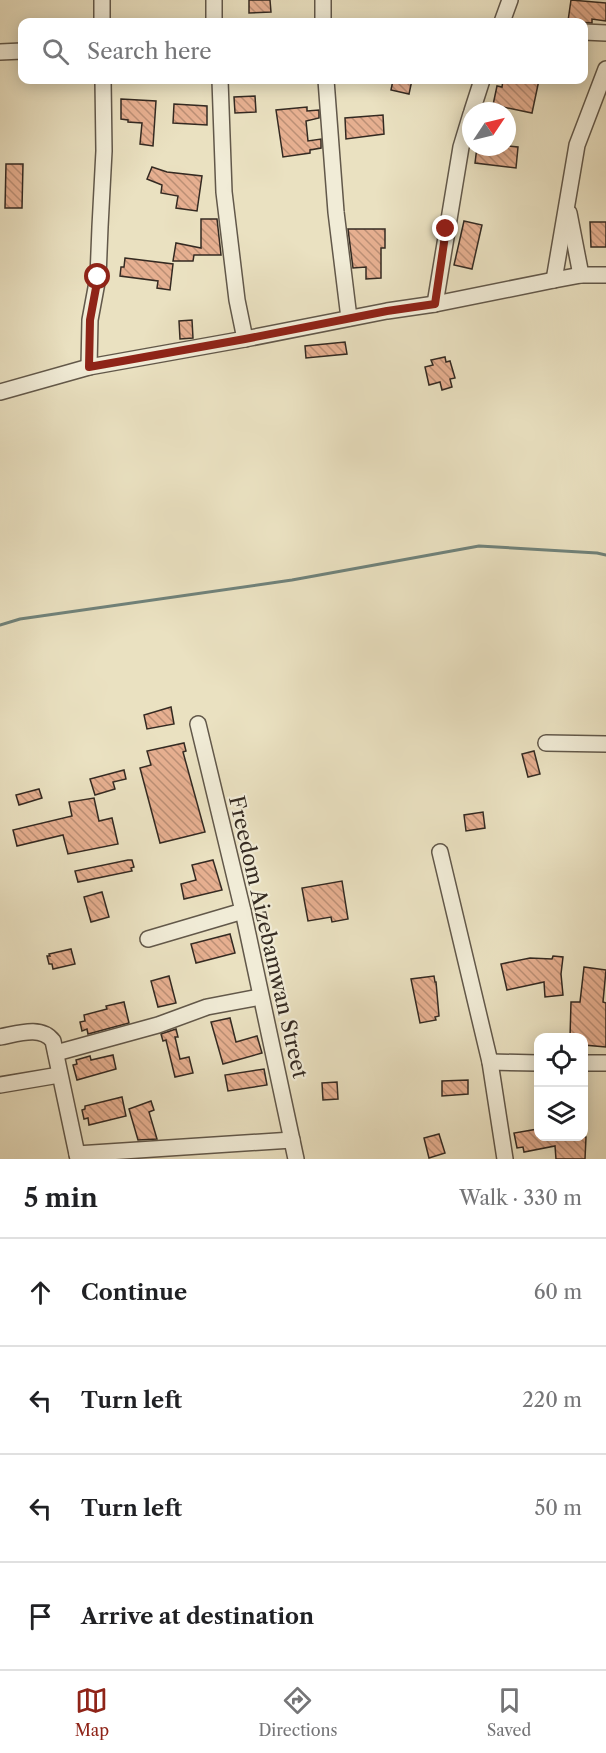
<!DOCTYPE html>
<html lang="en">
<head>
<meta charset="utf-8">
<style>
  body { margin:0; font-family:"Libre Caslon Text",serif; background:#f6f6f6; color:#202124 }
  .controls { position:absolute; right:18px; bottom:18px; display:grid; overflow:hidden; border-radius:12px; box-shadow:0 3px 15px #0003 }
  .controls button { width:54px; height:54px; display:grid; place-items:center; padding:0; border:0; border-bottom:2px solid #e0e0e0; background:#fff; color:#202124; font:30px sans-serif }
  .compass { position:absolute; left:462px; top:102px; width:54px; height:54px; border-radius:50%; background:#fff; box-shadow:0 3px 15px #0003; rotate:55deg }
  .stop { position:absolute; width:18px; height:18px; margin:-14px; border:4px solid #8f2418; border-radius:50%; background:#fff }
  .stop.end { background:#8f2418; border-color:#fff; box-shadow:0 2px 6px #0008 }
  .list { margin:0; padding:0; list-style:none }
  h2 { display:flex; justify-content:space-between; align-items:center; height:78px; margin:0; padding:0 24px; font-size:26px }
  h2 small { font-size:20px; font-weight:400; color:#757577 }
  .list li { display:grid; grid-template-columns:39px 1fr auto; gap:18px; align-items:center; box-sizing:border-box; height:108px; padding:0 24px; border-top:2px solid #e0e0e0 }
  .list b { display:block; font-size:22px; white-space:nowrap }
  .list em { font-size:20px; font-style:normal; color:#757577 }
  .icon { flex:none; width:33px; height:33px; fill:none; stroke:currentColor; stroke-width:2; stroke-linecap:round; stroke-linejoin:round }
  .map { position:relative; flex:none; width:606px; height:1159px; overflow:hidden }
  .search { position:absolute; background:#fff; box-shadow:0 3px 15px #0003; left:18px; right:18px; top:18px; height:66px; display:flex; align-items:center; gap:15px; box-sizing:border-box; padding:0 21px; border-radius:12px; color:#757577; font-size:22px }
  .sheet { height:510px; background:#fff }
  nav { display:flex; justify-content:space-around; align-items:center; box-sizing:border-box; height:84px; border-top:2px solid #e0e0e0; background:#fff; font-size:16px; color:#757577 }
  nav a { display:grid; justify-items:center; gap:3px }
  nav .on { color:#8f2418 }
  .map>svg:first-child { display:block }
</style>
</head>
<body>
<div class="map">
<svg width="606" height="1159" viewBox="0 0 606 1159">
  <defs>
    <pattern id="building-back-hatch" width="6" height="6" patternUnits="userSpaceOnUse" patternTransform="scale(1.5)"><rect width="6" height="6" fill="#e6af90"/><path d="M-1 5l2 2M0 0l6 6M5-1l2 2" fill="none" stroke="#bb8f75"/></pattern>
  </defs>
  <rect width="100%" height="100%" fill="#eae1c1"/>
  <filter id="stains"><feTurbulence type="fractalNoise" baseFrequency=".00333" numOctaves="4"/><feColorMatrix values="0 0 0 0 .2 0 0 0 0 .09 0 0 0 0 .02 0 0 0 .5 -.17"/></filter>
  <radialGradient id="worn" r=".72"><stop offset=".6" stop-color="#630" stop-opacity="0"/><stop offset="1" stop-color="#630" stop-opacity=".3"/></radialGradient>
  <g fill="none" stroke-linecap="round" stroke-linejoin="round">
    <path stroke="#70827a" stroke-width="3" d="M0,625L20,619L292,580L479,546L597,553L606,555"/>
  </g>
  <g fill="url(#building-back-hatch)" stroke="#342a22" stroke-width="1.5">
    <path d="M249,0H270L271,12L249,13Z"/>
    <path d="M571,0L606,3V21L592,19V23L568,21Z"/>
    <path d="M393,80H412L409,94L391,90Z"/>
    <path d="M503,80H539L532,113L493,105L497,86L502,87Z"/>
    <path d="M255,96L256,112L235,113L234,97Z"/>
    <path d="M121,99L156,101L153,146L140,144L142,123L128,122V120L121,119Z"/>
    <path d="M174,104L207,106V125L173,123Z"/>
    <path d="M307,107V111L319,110V118L306,121L308,141L321,139V148L310,150V153L283,157L276,110Z"/>
    <path d="M383,115L384,134L346,139L345,118Z"/>
    <path d="M507,146L518,147L516,168L475,163L477,147Z"/>
    <path d="M6,164H23L22,208H5Z"/>
    <path d="M152,167L167,172L202,176L197,211L176,208L178,196L161,193L162,185L147,179Z"/>
    <path d="M201,219H217L221,255H194L193,261H173L176,243L201,248Z"/>
    <path d="M464,221L482,225L472,269L454,265Z"/>
    <path d="M590,222H606V247H591Z"/>
    <path d="M348,229H385V248H381V278L366,279V267L353,268Z"/>
    <path d="M125,258L173,264L170,290L157,288L158,281L120,276L121,267H124Z"/>
    <path d="M192,320L193,338L180,339L179,321Z"/>
    <path d="M345,342L347,354L306,358L305,346Z"/>
    <path d="M445,357L446,362L450,361L455,378L450,379L452,387L442,390L440,382L429,385L425,367L433,365L431,360Z"/>
    <path d="M171,707L174,724L147,729L144,715Z"/>
    <path d="M184,743L186,751L183,752L205,832L160,843L140,768L151,765L147,751Z"/>
    <path d="M534,751L540,774L528,777L522,754Z"/>
    <path d="M124,770L126,779L113,782L115,789L95,795L90,779Z"/>
    <path d="M39,789L42,798L19,805L16,795Z"/>
    <path d="M94,798L99,821L112,818L118,844L68,854L63,835L17,846L13,830L72,816L69,802Z"/>
    <path d="M483,812L485,828L466,831L464,815Z"/>
    <path d="M128,860H132L134,867L131,868L132,871L78,882L75,871Z"/>
    <path d="M213,860L222,890L184,899L181,884L196,880L192,865Z"/>
    <path d="M342,881L348,919L332,922L331,917L308,921L302,888Z"/>
    <path d="M102,892L109,917L91,922L84,897Z"/>
    <path d="M230,934L235,953L196,963L191,944Z"/>
    <path d="M71,949L75,964L53,969L52,964H49L47,956H50L49,954Z"/>
    <path d="M553,956L563,957L561,974L563,995L545,997L544,982L507,990L501,964L530,958L552,959Z"/>
    <path d="M584,967L606,970L603,1002L606,1003V1047L584,1045V1038H570L571,1002H580Z"/>
    <path d="M169,976L176,1003L158,1007L151,981Z"/>
    <path d="M434,976L435,982H436L439,1016L435,1017L436,1020L420,1023L411,979Z"/>
    <path d="M124,1002L129,1023L88,1034L87,1029L82,1031L80,1022L85,1021L84,1015L107,1009L106,1006Z"/>
    <path d="M230,1018L236,1042L257,1036L262,1053L223,1064L211,1022Z"/>
    <path d="M176,1029L178,1037H175L180,1059L189,1057L193,1073L175,1077L166,1040L163,1041L161,1034Z"/>
    <path d="M113,1055L116,1069L77,1080L73,1065L77,1064L76,1060L90,1056L91,1060Z"/>
    <path d="M264,1069L267,1085L228,1091L225,1075Z"/>
    <path d="M468,1080V1094L442,1096V1081Z"/>
    <path d="M337,1082L338,1099L323,1100L322,1083Z"/>
    <path d="M122,1097L126,1116L89,1125L88,1118L84,1119L82,1110L85,1109V1106Z"/>
    <path d="M151,1101L154,1110L149,1112L157,1139L138,1140L129,1109Z"/>
    <path d="M538,1129V1137H586L585,1159H556L555,1146L524,1152L523,1147L517,1148L514,1133Z"/>
    <path d="M439,1134L445,1153L429,1158L424,1138Z"/>
  </g>
  <g fill="none" stroke-linecap="round" stroke-linejoin="round">
    <g stroke="#62584a" stroke-width="18">
      <g id="minor">
        <path d="M214,0V22"/>
        <path d="M323,0V22"/>
        <path d="M102,22V0"/>
        <path d="M502,22L510,0"/>
        <path d="M584,32L606,33"/>
        <path d="M0,52L22,51"/>
        <path d="M220,80L224,192L237,300L245,339"/>
        <path d="M326,80L336,212L349,318"/>
        <path d="M472,111L482,80"/>
        <path d="M569,213L581,275"/>
        <path d="M554,280L577,145L606,69"/>
        <path d="M435,304L461,147L471,114"/>
        <path d="M89,367L90,320L98,277L100,227L104,151L103,80"/>
        <path d="M0,392L89,367L245,339L387,311L435,304L554,280L581,275H606"/>
        <path d="M198,724L243,911L296,1159"/>
        <path d="M546,743L606,744"/>
        <path d="M440,852L490,1062L505,1159"/>
        <path d="M148,939L243,911"/>
        <path d="M0,1037C17,1034 41,1025 53,1041L78,1159"/>
        <path d="M56,1053L158,1025L207,1007L260,997"/>
        <path d="M490,1062L538,1063"/>
        <path d="M584,1063H606"/>
        <path d="M0,1085L59,1075"/>
        <path d="M77,1154L292,1140"/>
      </g>
    </g>
    <use href="#minor" stroke="#f1ecd7" stroke-width="15"/>
  </g>
  <g fill="none" stroke-linecap="round" stroke-linejoin="round">
    <path stroke="#8f2418" stroke-width="8" d="M98,277L90,320L89,367L245,339L387,311L435,304L446,229"/>
  </g>
  <g text-anchor="middle" stroke-width="4.5" stroke-linejoin="round" paint-order="stroke">
    <g font-size="21" fill="#342a22" stroke="#f1ecd7">
      <text transform="translate(268 937) rotate(77)" y="7">Freedom Aizebamwan Street</text>
    </g>
  </g>
  <rect width="100%" height="100%" filter="url(#stains)"/>
  <rect width="100%" height="100%" fill="url(#worn)"/>
</svg>
<div class="controls">
<button><svg class="icon" aria-label="locate" viewBox="0 0 24 24"><circle cx="12" cy="12" r="6"/><path d="M12 2v4M12 18v4M2 12h4M18 12h4"/></svg></button>
<button><svg class="icon" aria-label="layers" viewBox="0 0 24 24"><path d="M12 4l9 5-9 5-9-5zM3 14l9 5 9-5"/></svg></button>
</div>
<svg class="compass" viewBox="-18 -18 36 36"><path d="M0-13l5 13h-10z" fill="#e53935"/><path d="M0 13l5-13h-10z" fill="#757577"/></svg>
<div class="stop" style="left:98px;top:277px"></div>
<div class="stop end" style="left:446px;top:229px"></div>
<div class="search"><svg class="icon" aria-label="search" viewBox="0 0 24 24"><circle cx="10" cy="10" r="6"/><path d="M15 15l6 6"/></svg>Search here</div>
</div>
<section class="sheet">
<h2>5 min<small>Walk · 330 m</small></h2>
<ul class="list">
<li><svg class="icon" aria-label="ahead" viewBox="0 0 24 24"><path d="M12 20V5M6 11l6-6 6 6"/></svg><div><b>Continue</b></div><em>60 m</em></li>
<li><svg class="icon" aria-label="left" viewBox="0 0 24 24"><path d="M17 20v-9H6M10 6l-5 5 5 5"/></svg><div><b>Turn left</b></div><em>220 m</em></li>
<li><svg class="icon" aria-label="left" viewBox="0 0 24 24"><path d="M17 20v-9H6M10 6l-5 5 5 5"/></svg><div><b>Turn left</b></div><em>50 m</em></li>
<li><svg class="icon" aria-label="arrive" viewBox="0 0 24 24"><path d="M6 21V4h12l-3 4 3 4H6"/></svg><div><b>Arrive at destination</b></div></li>
</ul>
</section>
<nav>
<a class="on"><svg class="icon" aria-label="map" viewBox="0 0 24 24"><path d="M3 6l6-2 6 2 6-2v14l-6 2-6-2-6 2zM9 4v14M15 6v14"/></svg>Map</a>
<a><svg class="icon" aria-label="directions" viewBox="0 0 24 24"><path d="M12 3l9 9-9 9-9-9zM9 14v-3h6M13 9l2 2-2 2"/></svg>Directions</a>
<a><svg class="icon" aria-label="saved" viewBox="0 0 24 24"><path d="M7 4h10v16l-5-4-5 4z"/></svg>Saved</a>
</nav>
</body>
</html>
